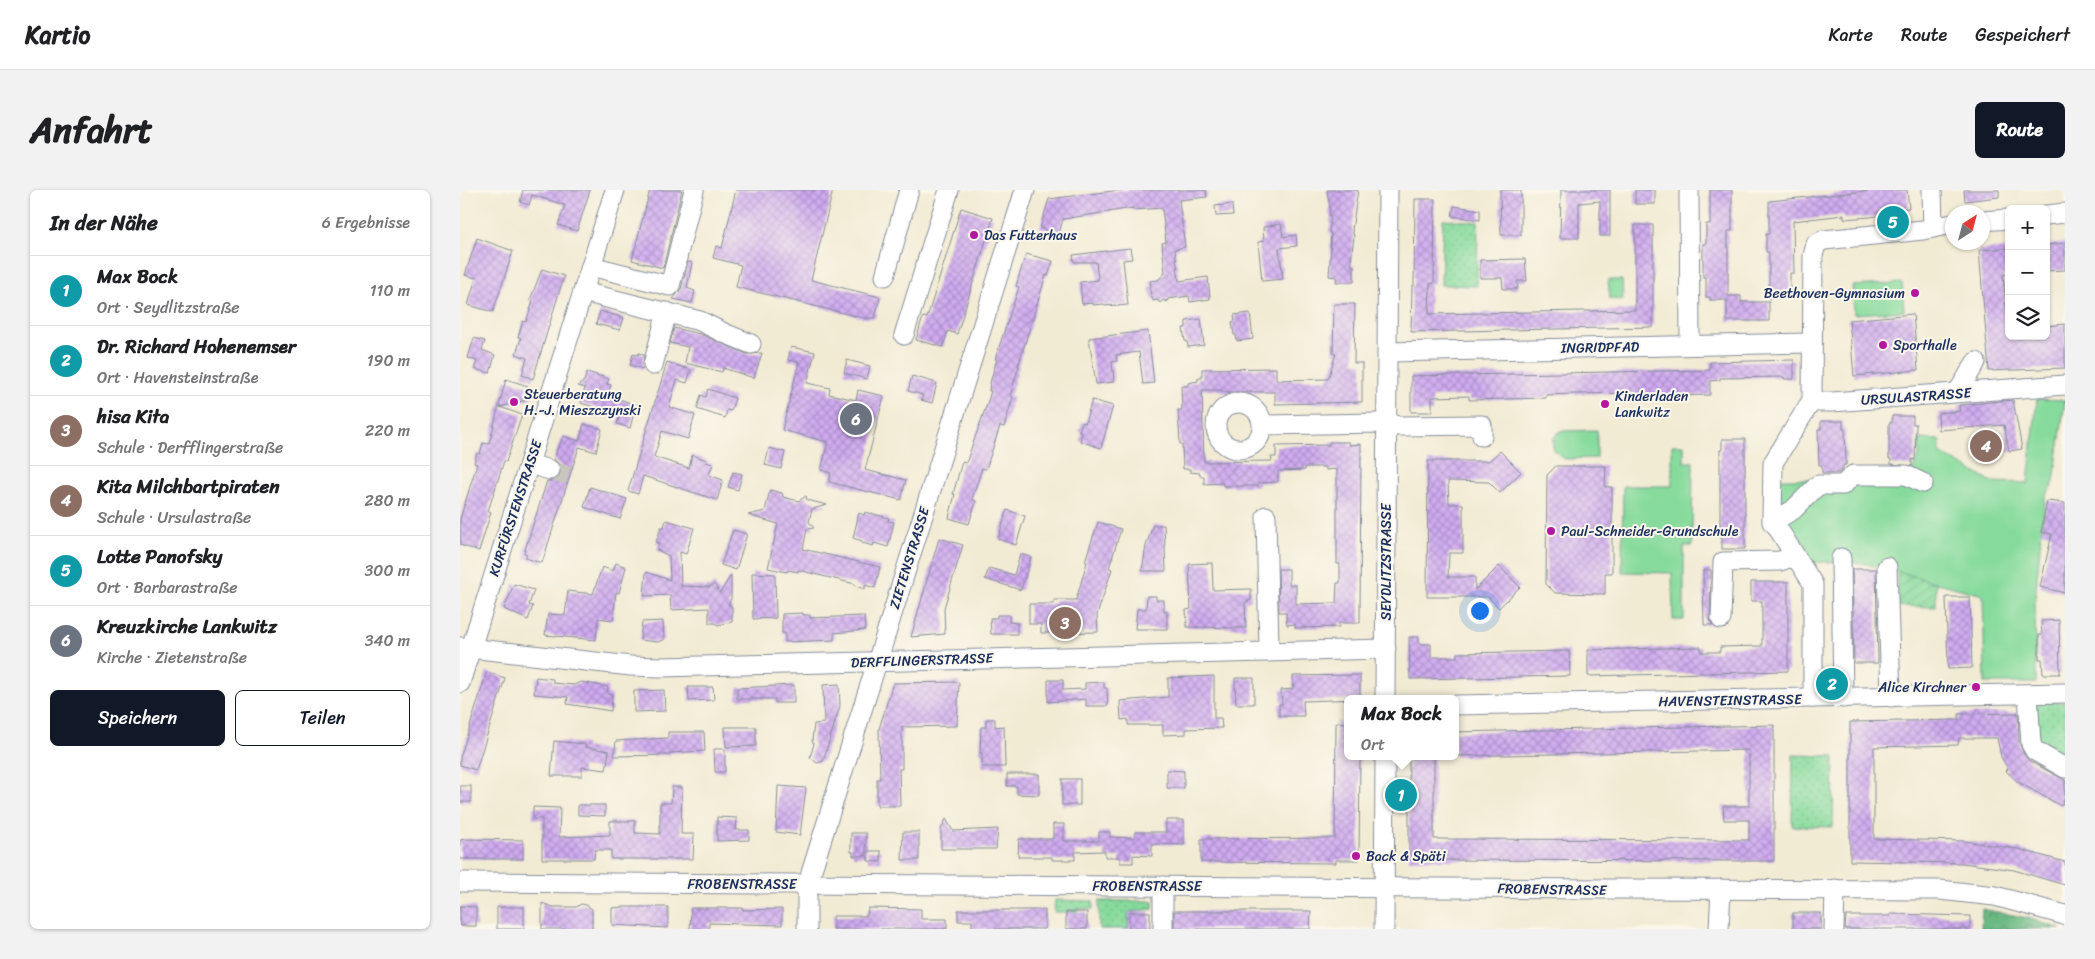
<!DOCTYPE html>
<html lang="de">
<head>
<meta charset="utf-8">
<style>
  body { margin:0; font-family:Sriracha,sans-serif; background:#f2f2f2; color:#202124 }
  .controls { position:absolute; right:15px; top:15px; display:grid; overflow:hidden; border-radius:8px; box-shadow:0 1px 4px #0004 }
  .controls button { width:45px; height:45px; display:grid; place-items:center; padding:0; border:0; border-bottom:1px solid #e0e0e0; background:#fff; color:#202124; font:25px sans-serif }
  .compass { position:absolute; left:1485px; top:15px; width:45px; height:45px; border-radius:50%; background:#fff; box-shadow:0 1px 4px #0004; rotate:36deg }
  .you { position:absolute; left:1019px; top:420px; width:18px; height:18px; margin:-12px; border:4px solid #fff; border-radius:50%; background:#1a73e8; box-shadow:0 0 0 8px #1a73e833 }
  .badge { display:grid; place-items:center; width:32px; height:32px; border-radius:50%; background:#111827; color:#fff; font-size:16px; font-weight:700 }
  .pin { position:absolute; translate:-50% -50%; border:2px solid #fff; box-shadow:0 1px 5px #0006 }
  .popup { position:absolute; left:884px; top:505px; width:115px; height:65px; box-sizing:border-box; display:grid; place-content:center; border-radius:8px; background:#fff; filter:drop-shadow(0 1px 4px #0005); font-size:16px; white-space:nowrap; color:#757577 }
  .popup b { font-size:19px; color:#202124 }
  .popup::after { content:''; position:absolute; left:50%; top:100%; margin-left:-10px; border:10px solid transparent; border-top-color:#fff }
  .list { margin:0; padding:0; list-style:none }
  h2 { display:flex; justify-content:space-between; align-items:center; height:65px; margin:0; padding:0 20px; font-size:21px }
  h2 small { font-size:16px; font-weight:400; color:#757577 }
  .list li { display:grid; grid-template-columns:32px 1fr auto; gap:15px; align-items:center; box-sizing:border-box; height:70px; padding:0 20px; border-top:1px solid #e0e0e0 }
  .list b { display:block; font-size:19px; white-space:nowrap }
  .list p { margin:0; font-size:16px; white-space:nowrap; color:#757577 }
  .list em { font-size:16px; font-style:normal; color:#757577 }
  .actions { display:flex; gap:10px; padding:15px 20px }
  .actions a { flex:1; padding:11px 0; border:1px solid #111827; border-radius:8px; text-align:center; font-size:18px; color:#111827 }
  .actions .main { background:#111827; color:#fff }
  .icon { flex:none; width:28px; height:28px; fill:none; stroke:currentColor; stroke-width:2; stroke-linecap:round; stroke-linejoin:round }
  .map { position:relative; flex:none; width:1605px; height:739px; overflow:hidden; border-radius:8px }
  header { display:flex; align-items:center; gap:30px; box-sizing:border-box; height:70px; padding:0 25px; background:#fff; border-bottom:1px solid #e0e0e0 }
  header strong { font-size:24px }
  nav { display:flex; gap:28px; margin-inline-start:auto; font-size:18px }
  .intro { display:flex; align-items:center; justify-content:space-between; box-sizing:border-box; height:120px; padding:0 30px }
  h1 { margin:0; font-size:35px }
  .button { padding:12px 22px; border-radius:8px; background:#111827; color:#fff; font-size:18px; font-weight:700 }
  main { display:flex; gap:30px; padding:0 30px }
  aside { flex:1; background:#fff; border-radius:8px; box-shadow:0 1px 4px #0004 }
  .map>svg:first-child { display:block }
</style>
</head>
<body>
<header>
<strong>Kartio</strong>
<nav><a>Karte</a><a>Route</a><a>Gespeichert</a></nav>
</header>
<div class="intro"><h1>Anfahrt</h1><a class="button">Route</a></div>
<main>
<aside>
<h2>In der Nähe<small>6 Ergebnisse</small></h2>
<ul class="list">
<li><span class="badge" style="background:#0f9aa8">1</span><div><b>Max Bock</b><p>Ort · Seydlitzstraße</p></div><em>110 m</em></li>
<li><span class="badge" style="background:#0f9aa8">2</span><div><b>Dr. Richard Hohenemser</b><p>Ort · Havensteinstraße</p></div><em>190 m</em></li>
<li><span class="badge" style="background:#8d6e63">3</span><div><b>hisa Kita</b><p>Schule · Derfflingerstraße</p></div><em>220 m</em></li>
<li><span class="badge" style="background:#8d6e63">4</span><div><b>Kita Milchbartpiraten</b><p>Schule · Ursulastraße</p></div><em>280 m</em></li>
<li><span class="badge" style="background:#0f9aa8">5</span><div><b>Lotte Panofsky</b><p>Ort · Barbarastraße</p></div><em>300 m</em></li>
<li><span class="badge" style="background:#6b7280">6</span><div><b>Kreuzkirche Lankwitz</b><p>Kirche · Zietenstraße</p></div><em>340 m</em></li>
</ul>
<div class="actions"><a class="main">Speichern</a><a>Teilen</a></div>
</aside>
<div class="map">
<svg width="1605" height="739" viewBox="0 0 1605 739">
  <defs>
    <pattern id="grass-dots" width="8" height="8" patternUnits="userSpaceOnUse" patternTransform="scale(1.25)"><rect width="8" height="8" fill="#86da9b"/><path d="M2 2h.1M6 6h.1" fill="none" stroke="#73bb88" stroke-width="1.8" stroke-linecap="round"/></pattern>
    <pattern id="forest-crowns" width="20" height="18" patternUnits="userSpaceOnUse" patternTransform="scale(1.25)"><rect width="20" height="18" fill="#6cba83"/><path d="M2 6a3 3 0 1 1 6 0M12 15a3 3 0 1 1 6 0" fill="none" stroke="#58986e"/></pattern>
    <pattern id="garden-furrows" width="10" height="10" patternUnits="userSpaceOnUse" patternTransform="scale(1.25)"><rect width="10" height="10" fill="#86da9b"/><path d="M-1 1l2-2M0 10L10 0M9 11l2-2" fill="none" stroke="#73bb88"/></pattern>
    <pattern id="building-cross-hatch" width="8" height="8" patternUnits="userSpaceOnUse" patternTransform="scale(1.25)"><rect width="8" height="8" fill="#d0abf0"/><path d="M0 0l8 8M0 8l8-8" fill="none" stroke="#a88cc6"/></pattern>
  </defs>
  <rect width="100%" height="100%" fill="#fbf7ec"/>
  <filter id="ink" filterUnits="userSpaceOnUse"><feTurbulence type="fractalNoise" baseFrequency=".02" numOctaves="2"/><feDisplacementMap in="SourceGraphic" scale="10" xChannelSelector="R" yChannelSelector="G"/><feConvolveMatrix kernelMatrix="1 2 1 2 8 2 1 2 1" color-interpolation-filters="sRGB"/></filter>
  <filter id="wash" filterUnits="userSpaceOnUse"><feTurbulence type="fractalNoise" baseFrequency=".0096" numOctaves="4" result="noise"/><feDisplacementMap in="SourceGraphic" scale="20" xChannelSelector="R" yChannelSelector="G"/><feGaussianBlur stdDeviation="1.12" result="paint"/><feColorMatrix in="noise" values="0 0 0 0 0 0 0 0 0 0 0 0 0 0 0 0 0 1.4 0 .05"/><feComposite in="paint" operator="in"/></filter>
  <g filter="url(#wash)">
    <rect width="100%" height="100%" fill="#f2ebd4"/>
    <g fill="url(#grass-dots)" stroke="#50847c">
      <path d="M983,29L1018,32L1017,96L981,95Z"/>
      <path d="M1605,512V573L1580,559L1575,513Z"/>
      <path d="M1333,565L1374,566L1373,637L1332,636Z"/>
      <path d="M595,710L633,711V719H617V722H594Z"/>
      <path d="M639,711H693V719L669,722L668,739H639Z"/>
    </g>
    <path fill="url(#forest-crowns)" stroke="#447470" d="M1522,719L1568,728L1601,739H1521Z"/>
    <g fill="#86da9b" stroke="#50847c">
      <path d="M1148,90H1162L1163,110L1150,109Z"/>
      <path d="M1442,93L1444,121L1394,124L1392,96Z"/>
      <path d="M1577,209L1605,210L1594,292L1585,308L1575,410L1576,493H1525L1523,405L1406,374L1383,371L1348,373L1321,330L1318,289H1386L1451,283L1459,267V249L1480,250V263L1532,292L1568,293Z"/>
      <path d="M1137,240V268L1105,269L1093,260V249L1100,241Z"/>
      <path d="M1212,255H1224V272H1233L1232,356H1224V430H1213L1212,383L1162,382L1163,296H1212Z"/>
    </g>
    <path fill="url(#garden-furrows)" stroke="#50847c" d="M1437,381L1476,393V417L1438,416Z"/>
    <g id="blocks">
      <g fill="url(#building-cross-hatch)">
        <path d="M63,0H130L117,41L98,35L105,15L72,5L69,15L60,12Z"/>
        <path d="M190,0H222L203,78L172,70Z"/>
        <path d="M276,0H373L351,90L420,107L415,128H404L276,97L281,75L253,68L256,56L262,58Z"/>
        <path d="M661,0H746L747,7L719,10L725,57L715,59L719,91L748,87L750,109L730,112L729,106L708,109L707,112L703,110L700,113L698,110L693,111L689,97L691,96L690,91L698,90L705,83L702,53L706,52L702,18L673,20V18L603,29L599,44L580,38L589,9Z"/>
        <path d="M867,0H898L892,40L894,46L891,71L892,76H894V92H876L877,87L869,86L871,57H870L871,43H869L871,26H869L870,18Z"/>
        <path d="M1040,0H1061V45H1041Z"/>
        <path d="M1101,0H1150V46H1140V11L1119,13V48H1100Z"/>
        <rect x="1175" y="0" width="20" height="14"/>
        <path d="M1250,0H1272V41H1268V106H1281V112H1309V131H1267V110H1250V107H1246V87H1243V54H1246V34H1250Z"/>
        <path d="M1417,0H1447L1449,18L1418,21V26L1410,27L1384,29V25L1333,31L1334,83H1330V106H1327V109L1309,108V62H1306V44H1309V11Z"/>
        <path d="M1504,0H1539V7L1505,11Z"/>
        <path d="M955,9H975L974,93L970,94L969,124L1175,120V35H1193V137L951,142L952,96H954Z"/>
        <path d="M772,14L773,25L756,26L755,16Z"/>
        <path d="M994,16L1020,20V30L992,26Z"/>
        <path d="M501,18L533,28L497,144L488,141L483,157L456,150L463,127L467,128Z"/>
        <path d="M821,34L823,47L836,45L837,56L819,58L823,89L802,91L798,52L804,51L803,37Z"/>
        <path d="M17,48L53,61L33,122L8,115L16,88L5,85Z"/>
        <path d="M1605,53V80L1586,81V55Z"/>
        <path d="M670,58L672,69L663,70L668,115L656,116V115L645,116L644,114L633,115V113L622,114L620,92L638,90L636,72H614L613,65Z"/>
        <path d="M1549,58V84L1543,85L1549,146H1586V136L1605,134V178L1529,181L1519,60Z"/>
        <path d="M566,64L593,71L588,86L586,85L558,176H559L550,206L553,207L544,237L540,236L526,279L522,278L512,309L516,311L509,334L489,328L495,304H493L502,272L506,273L528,211L531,201H529L530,193L537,169H535L559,97L556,96Z"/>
        <path d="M1065,69L1067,91H1057L1058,99H1043L1042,88H1020V70Z"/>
        <path d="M228,72L232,73L227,98L235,101L232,113L213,109L221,99Z"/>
        <path d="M82,79L104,86L73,189L62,185L67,168L56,164L61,148L58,147L63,131L66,132L73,111L70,110Z"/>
        <path d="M874,114H895L894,173H902V212L815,214V202H762V200H742L744,272L812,271L811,267H816V256L869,255V252H889V255L901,254L900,433H879V437L835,438V434L827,435L826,422H819L818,379H829V395H836V414L876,413L877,393H880V374H877V279L866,280V277H845V280L818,281V292L798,293V296H763V293L744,294V286H740V283L730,282V279H723L722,254H720L718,220H722L721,196H728V193L738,191V188H742V179L816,178V190L868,189L876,164H873Z"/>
        <path d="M140,121L164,128L160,140L136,134Z"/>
        <path d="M790,123L793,149L777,151L776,145H774L772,132L775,131L774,125Z"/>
        <path d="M1453,124L1458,180L1394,186L1389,130Z"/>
        <path d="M741,129L744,155L728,157L727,151H725L723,138H726V131Z"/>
        <path d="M214,138L240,144L287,164L302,163L294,188L263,178L262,182L225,173L228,157L210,153Z"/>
        <path d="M688,141L694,193L683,194L679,162L656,165L657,171L652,172L654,192L636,194L629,148Z"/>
        <path d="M14,148L25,151L22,160L35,165L30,183L14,179L17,171L8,168Z"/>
        <path d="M331,157L355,162L347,193L370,198L369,204L396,210L398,200L424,206L405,280L446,290L441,310L369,292L371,283L361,280L368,252L322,240L339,172L328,170Z"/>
        <path d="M179,163L184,165L183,179L170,175L173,164L178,165Z"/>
        <path d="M387,170L410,176L407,189L384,183Z"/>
        <path d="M1334,170V189H1324V187L1260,188V190L1250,191V205L1175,207V203L1115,204L1086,205V208L1009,210V206L972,207V222H951V186L1250,180V172Z"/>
        <path d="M207,172L231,180L227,193L217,190L209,217L235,225L228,249L202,241L194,267L229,278L232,265L247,270L246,272L253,274L249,285L263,290L257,310L183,286L178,304L168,301Z"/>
        <path d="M127,182L149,189L147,194L151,195L148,205L176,215L170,238L157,234L160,225L121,213L125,198L118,196L124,191Z"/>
        <path d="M452,186L477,193L472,213L461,210L463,205L448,201Z"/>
        <path d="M46,189L68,196L65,203L70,209L40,217L62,225L46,272L44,271L28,321L31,322L19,361L0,355V329L17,274L14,273L17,263L20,264L23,253L29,254Z"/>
        <path d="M248,199L275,208L271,221L267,220L265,228L237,219L241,205L246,207Z"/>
        <path d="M632,210L653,216L641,258L620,251L622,243L619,241L622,232L625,233Z"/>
        <path d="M1553,210L1562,259L1549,261L1544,235L1479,240L1478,223L1500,221L1499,215Z"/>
        <path d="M1432,226H1453V234H1456L1455,270L1452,269V276L1431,274V269H1429V233H1432Z"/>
        <path d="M1361,231H1383V239H1385L1386,275H1383V279L1379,283H1362V275H1359L1358,239H1361Z"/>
        <path d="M124,234L142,239L136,262L119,257L82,373L65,368L67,364L64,363L87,291H93L101,284V277L94,269L99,254H100L103,246L119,251Z"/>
        <path d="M1262,249H1285V359H1262V348H1260V260H1262Z"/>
        <path d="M309,258L325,262L321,279L305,275Z"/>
        <path d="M1040,261L1061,282L1040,303L1029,292L988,291L989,314H1003V363H989L988,387H1015V400L1039,376L1060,397L1039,418L1028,407H967L968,271H1029Z"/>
        <path d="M1096,276H1146L1145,297H1152V383H1145V404L1095,403L1086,394L1087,285Z"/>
        <path d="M273,282L282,284L278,300L268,297Z"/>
        <path d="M130,297L167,309L160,329L124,317Z"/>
        <path d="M310,300L322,303L323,307L339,311L346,306L347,310L367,315L352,319L349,332L354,338L347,339L343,359L420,377L415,398L405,395V399L395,396V394L338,380V382L328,380L327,382L308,378L318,334L288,325L305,321Z"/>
        <path d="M1587,311L1605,313V403L1580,397L1592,344L1581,342Z"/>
        <path d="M547,320L565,326L556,355L538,349Z"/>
        <path d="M405,322L429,328L428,331L434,332L428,357L414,353L413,356L402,353V351L393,348L399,323L404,325Z"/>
        <path d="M206,330L234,338L226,364L220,362L221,396L250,397L254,394L260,403L271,385V409L268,414L272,417V432L258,435L255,433H249V418L211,420L210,405L184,406L186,382L210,390L209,366L197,360L199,353H196L201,337H204Z"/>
        <path d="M638,332L661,339L649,378L652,379L637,425L638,442L581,443V434H569V414H594V410H616L627,372L625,371Z"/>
        <path d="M693,335H704L706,381H682L686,356Z"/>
        <path d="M273,340L287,344L276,380L261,375Z"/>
        <path d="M479,348L503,355L484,418L485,444L451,447Z"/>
        <path d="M560,364L571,367L561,400L525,389L529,378L554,385Z"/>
        <path d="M156,373L166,377L159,403L156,402L153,430L138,428L136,450L85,445L88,424L105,425L108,401L133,404L142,377L153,381Z"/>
        <path d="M752,373L753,400L791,399V410L785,413L786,438L727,437L726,420L731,419L729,374Z"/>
        <path d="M1392,379H1416L1418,473H1394Z"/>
        <path d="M1243,380H1251L1250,429L1252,435H1244Z"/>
        <path d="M292,383L315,384L316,428L293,429Z"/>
        <path d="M1291,392H1328V481L1128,486V460L1241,457V462H1260V457L1302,456V411H1291Z"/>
        <path d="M54,394L74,400L69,415L73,416L68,430L44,419Z"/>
        <path d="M687,406H696V410H704V421H707V439H675L677,419H686Z"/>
        <path d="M1486,407H1510L1512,478L1488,479Z"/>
        <path d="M343,423V425H350V428L404,426L405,440L374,443V450L325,452V443H322V424Z"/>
        <path d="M537,425H549V432L557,433V444H531L530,428H537Z"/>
        <path d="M1599,430L1600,484H1583L1582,469H1579V445H1582L1581,431Z"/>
        <path d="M203,431L204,450L197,452L180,450L182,432Z"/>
        <path d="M949,447H959V454H971V467H997V463L1109,461L1110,486L950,489Z"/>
        <path d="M27,482L45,488L16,580L0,575V568Z"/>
        <path d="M900,485V509L843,511L844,526H819V514H822L821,500L833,499V486Z"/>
        <path d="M754,486V528H761L762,538L726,539V544L703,545V535H668V529L661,530L660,511L708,507V488Z"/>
        <path d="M76,487L93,489V493L114,495L120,492L148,497L147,504L152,505L151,521L107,514L108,507L74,504Z"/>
        <path d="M775,488H794V514H776Z"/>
        <path d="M588,490H603V500L625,499V493L644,492V498H647L648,516H626V509L588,512Z"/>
        <path d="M499,492L497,536L442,537V579H439L440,616H417V589H420L419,539L433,493Z"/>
        <path d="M379,494L380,516L375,532L363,571L357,573L350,567L354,554L352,551L354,534L364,533L363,495Z"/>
        <path d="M334,495V513H315V509H277V498Z"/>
        <path d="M228,497H253L254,510L229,511Z"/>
        <path d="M204,500L205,521L174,522V501Z"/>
        <path d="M1558,523L1559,552L1564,564L1569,571L1605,590V609L1601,616L1558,592L1546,581L1548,579L1541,567L1537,548H1499L1498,555L1414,557V649L1505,651L1558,659L1605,672V695L1554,680L1503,673L1390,671V532L1499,530V524Z"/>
        <path d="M526,529H535V537L544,536L545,577H522V563H520L521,537H526Z"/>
        <path d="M876,532L887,533V566H900L899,670H876V673L741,672V649L875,648Z"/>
        <path d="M1314,535V671L949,670V566H974V649L1289,650V630H1264L1263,616H1289V560L995,566V542Z"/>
        <path d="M265,537H296V556L266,557Z"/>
        <path d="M208,542H244L245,561L210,563V565L154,566L156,551L208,548Z"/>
        <path d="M94,551L125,554V557L149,561L146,580L122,577V586H91Z"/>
        <path d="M254,559H265V582H255Z"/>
        <path d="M707,580L724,581V598H707Z"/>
        <path d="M547,584H579V605L557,604V596H547Z"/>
        <rect x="602" y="589" width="18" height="26"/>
        <rect x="0" y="596" width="11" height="16"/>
        <path d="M318,596L346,598L340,645L316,642Z"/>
        <path d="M212,597H222L221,644H234L233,669H151V660H135L134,669H82V629H73V617L100,618L99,647L150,645V631H175V643L200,644V613H211Z"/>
        <path d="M118,615H145V626L118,625Z"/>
        <path d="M257,627L277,628L276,640H289V650L257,651Z"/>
        <path d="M486,629L493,641L538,639L536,659H481V639Z"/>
        <path d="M706,630H724V655L692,654V666L673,665V673H660V667H645V661L615,662V670H592V667H558L559,649H593V634H604V651H639V642H650V647L675,648V642H706Z"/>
        <path d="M443,642H459V670H442Z"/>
        <path d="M391,643H406V666H393V662H391Z"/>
        <path d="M6,649L63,650V669H0V650Z"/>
        <path d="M408,661H421V672L408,671Z"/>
        <path d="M82,713L93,717H116L121,714L126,715L132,719V739H82Z"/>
        <path d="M0,716L16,717V736H0Z"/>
        <rect x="37" y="717" width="27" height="22"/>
        <path d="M164,717H208V738L152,735V718Z"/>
        <path d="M231,718H283V720L322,719V735L249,733V739H230Z"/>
        <path d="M408,718L461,719V729H487V739H373V726H407Z"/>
        <path d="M498,720H585V739H512V731H498Z"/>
        <path d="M714,721H851L850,739H714Z"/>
        <rect x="606" y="722" width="21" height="17"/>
        <rect x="669" y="722" width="21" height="17"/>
        <rect x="1333" y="723" width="28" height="16"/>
        <path d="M1430,724L1510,726V739H1385L1386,726H1430Z"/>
      </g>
    </g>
  </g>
  <g filter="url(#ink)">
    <use href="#blocks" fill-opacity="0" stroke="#868d99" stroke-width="1"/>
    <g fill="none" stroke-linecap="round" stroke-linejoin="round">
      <path stroke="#c7c5bc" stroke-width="19" stroke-dasharray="19 9" stroke-linecap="butt" d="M90,280L110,286"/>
      <g stroke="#868d99" stroke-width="21">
        <g id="minor">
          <path d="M1229,0L1230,155"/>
          <path d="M1472,0L1473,38"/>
          <path d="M1586,25L1605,23"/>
          <path d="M1522,31L1549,29"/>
          <path d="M131,76L210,96L234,0"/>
          <path d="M425,86L449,0"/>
          <path d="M123,102L240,131L264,143L291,154"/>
          <path d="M444,145L489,0"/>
          <path d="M928,162L1352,153"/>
          <path d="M193,175L207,122"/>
          <path d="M1498,202L1516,172"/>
          <path d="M1352,210L1359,212H1372L1605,195"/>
          <circle cx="779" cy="236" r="23"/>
          <path d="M803,235L919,233L939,236L1022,235V246"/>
          <path d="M69,274L90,280"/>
          <path d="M806,326L809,461"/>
          <path d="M1312,332L1333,320L1358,295H1383L1393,285H1446L1463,293"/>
          <path d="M1381,368L1383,508"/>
          <path d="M1427,377L1431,507"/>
          <path d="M1261,429L1263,372L1320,371L1329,368L1337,369"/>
          <path d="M0,457L171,476L201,477L926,459"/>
          <path d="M0,493L155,0"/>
          <path d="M1568,504L1571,554L1575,561L1605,578"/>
          <path d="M1353,508V394L1312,329L1313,273L1352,210L1353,66L1356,54L1364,50L1463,40L1492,34"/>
          <path d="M925,509L928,0"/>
          <path d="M995,515L1605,503"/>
          <path d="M0,692L1152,699L1480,700L1535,706L1605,725"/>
          <path d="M703,696V739"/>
          <path d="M347,739V706L351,683L565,0"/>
          <path d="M924,739L925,566"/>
          <path d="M1259,739L1261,699"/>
          <path d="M1374,739L1375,699"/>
        </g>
      </g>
      <use href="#minor" stroke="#fff" stroke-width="19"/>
    </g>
  </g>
  <g fill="#b5179e" stroke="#fbf7ec" stroke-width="2">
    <circle cx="514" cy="45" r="5"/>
    <circle cx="1455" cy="103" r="5"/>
    <circle cx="1423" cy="155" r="5"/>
    <circle cx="54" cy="212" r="5"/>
    <circle cx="1145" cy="214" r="5"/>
    <circle cx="1091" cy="341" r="5"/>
    <circle cx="1516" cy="497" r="5"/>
    <circle cx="896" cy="666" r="5"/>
  </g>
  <g text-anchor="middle" stroke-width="4" stroke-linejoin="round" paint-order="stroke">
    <g font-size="14" fill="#1b2f5e" stroke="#fbf7ec" text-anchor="start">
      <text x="524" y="50">Das Futterhaus</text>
      <text x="1445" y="108" text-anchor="end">Beethoven-Gymnasium</text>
      <text x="1433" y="160">Sporthalle</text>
      <text x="64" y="209">Steuerberatung<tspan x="64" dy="16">H.-J. Mieszczynski</tspan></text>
      <text x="1155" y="211">Kinderladen<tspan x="1155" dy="16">Lankwitz</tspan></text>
      <text x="1101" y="346">Paul-Schneider-Grundschule</text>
      <text x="1506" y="502" text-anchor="end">Alice Kirchner</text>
      <text x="906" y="671">Back &amp; Späti</text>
    </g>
    <g font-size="14" fill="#1b2f5e" stroke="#fbf7ec">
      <text transform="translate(1140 157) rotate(-1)" y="5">INGRIDPFAD</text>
      <text transform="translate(1456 206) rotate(-4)" y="5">URSULASTRASSE</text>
      <text transform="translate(55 318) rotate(-72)" y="5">KURFÜRSTENSTRASSE</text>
      <text transform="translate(449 368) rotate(-73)" y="5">ZIETENSTRASSE</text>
      <text transform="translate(926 372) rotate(-90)" y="5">SEYDLITZSTRASSE</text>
      <text transform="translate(462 470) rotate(-2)" y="5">DERFFLINGERSTRASSE</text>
      <text transform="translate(1270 510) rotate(-1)" y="5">HAVENSTEINSTRASSE</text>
      <text x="282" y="699">FROBENSTRASSE</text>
      <text x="687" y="701">FROBENSTRASSE</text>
      <text transform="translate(1092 699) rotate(1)" y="5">FROBENSTRASSE</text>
    </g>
  </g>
</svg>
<div class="controls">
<button>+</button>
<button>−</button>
<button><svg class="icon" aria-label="layers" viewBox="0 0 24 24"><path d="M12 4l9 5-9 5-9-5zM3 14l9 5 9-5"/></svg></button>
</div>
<svg class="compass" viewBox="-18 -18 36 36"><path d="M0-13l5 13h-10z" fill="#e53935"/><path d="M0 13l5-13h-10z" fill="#757577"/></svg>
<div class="you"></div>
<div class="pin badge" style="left:941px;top:605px;background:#0f9aa8">1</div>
<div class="popup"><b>Max Bock</b>Ort</div>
<div class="pin badge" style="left:1372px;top:494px;background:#0f9aa8">2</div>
<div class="pin badge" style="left:605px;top:433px;background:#8d6e63">3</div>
<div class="pin badge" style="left:1526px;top:256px;background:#8d6e63">4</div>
<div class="pin badge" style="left:1433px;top:32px;background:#0f9aa8">5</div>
<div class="pin badge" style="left:396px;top:229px;background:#6b7280">6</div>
</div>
</main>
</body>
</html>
